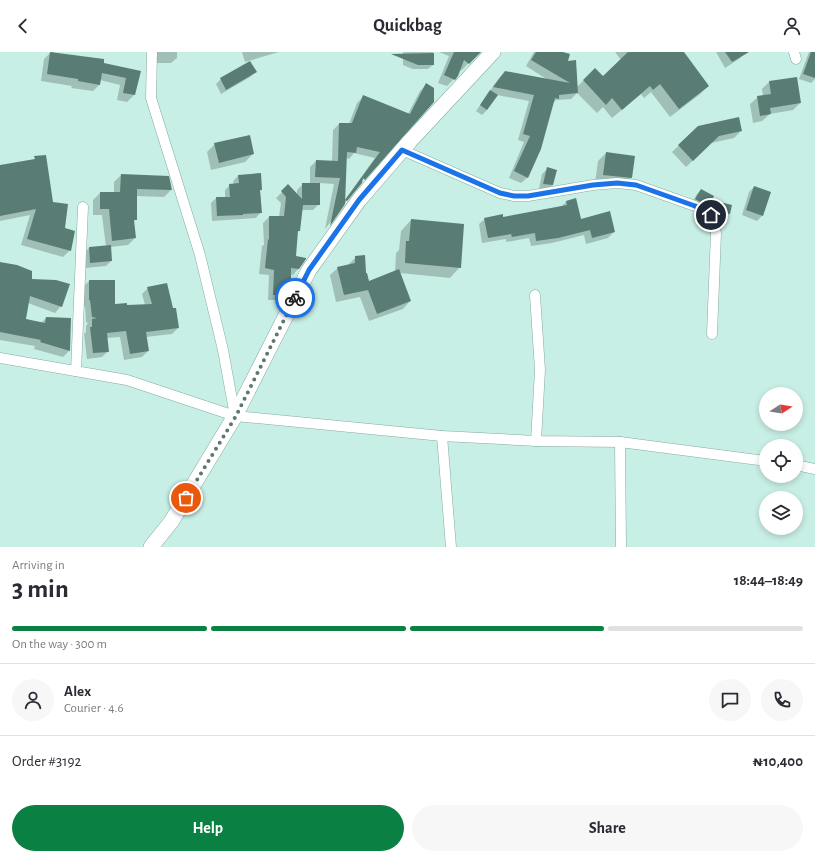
<!DOCTYPE html>
<meta charset="utf-8">
<style>
:root{--surface:#fff;--page:#f7f7f7;--text:#2b2b33;--muted:#7c7c81;--line:#e1e1e2;--accent:#0b8043}
body{margin:0;font-family:"Alegreya Sans",sans-serif;background:var(--page);color:var(--text);height:100vh;display:flex;flex-direction:column;font-size:15px;white-space:nowrap}
*{box-sizing:border-box;margin:0}
p{font-size:13px;color:var(--muted)}
.icon{flex:none;width:22px;height:22px;fill:none;stroke:currentColor;stroke-width:2;stroke-linecap:round;stroke-linejoin:round}
.map{position:relative;height:495px;overflow:hidden}
.panel{display:flex;flex-direction:column;background:var(--surface);flex:1}
.panel>*{flex:none}
.needle{width:26px;rotate:78deg}
.buttons{position:absolute;left:759px;top:335px;display:grid;gap:8px}
.buttons a{display:grid;place-items:center;width:44px;height:44px;border-radius:50%;background:var(--surface);box-shadow:0 2px 6px #0003;font-size:20px}
.pin{position:absolute;display:grid;place-items:center;width:34px;height:34px;color:#fff;margin:-17px;border:2px solid #fff;border-radius:50%;box-shadow:0 1px 4px #0007}
.courier{position:absolute;display:grid;place-items:center;width:40px;height:40px;margin:-20px;border:3px solid #1a73e8;border-radius:50%;background:#fff;color:#222;box-shadow:0 1px 5px #0007}
.summary em{font-style:normal;font-weight:700}
.summary div{display:flex;flex-direction:column-reverse}
.summary{display:flex;align-items:center;justify-content:space-between;height:68px;padding:0 12px}
h1{font-size:26px;font-weight:700;line-height:30px}
.bar{display:grid;grid-template-columns:repeat(4,1fr);gap:6px 4px;align-content:center;height:48px;padding:0 12px}
.bar i{height:5px;border-radius:3px;background:var(--line)}
.bar .selected{background:var(--accent)}
.bar p{grid-column:span 4}
.line{display:flex;align-items:center;gap:10px;padding:0 12px;border-top:1px solid var(--line)}
.line div{flex:1}
.round{display:grid;place-items:center;flex:none;width:42px;height:42px;border-radius:21px;background:var(--page)}
.action{display:flex;gap:8px;margin-top:auto;padding:8px 12px}
.action a{flex:1;height:46px;border-radius:24px;background:var(--accent);color:#fff;font-size:16px;font-weight:700;line-height:46px;text-align:center}
.action a+a{background:var(--page);color:var(--text)}
header{display:flex;justify-content:space-between;align-items:center;height:52px;padding:0 12px;background:var(--surface);font-size:18px;font-weight:700}
.map>svg:first-child{display:block}
</style>
<header><svg class="icon" aria-label="back" viewBox="0 0 24 24"><path d="M15 5l-7 7 7 7"/></svg>Quickbag<svg class="icon" aria-label="person" viewBox="0 0 24 24"><circle cx="12" cy="8" r="4"/><path d="M4 21q1-7 8-7t8 7"/></svg></header>
<div class="map">
<svg width="815" height="495" viewBox="0 0 815 495">
<rect width="100%" height="100%" fill="#c8efe5"/>
<g fill="#0003" fill-rule="evenodd">
<polygon points="51,0 139,20 134,43 127,50 117,48 120,33 100,28 100,32 93,39 71,36 72,34 41,29 44,7"/>
<polygon points="157,0 177,0 177,6 171,11 157,11"/>
<polygon points="242,0 279,0 245,10"/>
<polygon points="403,0 433,0 433,13 428,17 413,17 403,13"/>
<polygon points="439,0 479,0 461,19 460,17 457,24 447,34 438,31 449,4"/>
<polygon points="534,0 563,0 577,35 595,17 603,26 621,8 615,0 682,0 708,34 699,43 670,65 651,40 644,46 641,42 612,66 603,55 597,61 577,41 571,47 556,48 553,51 528,125 521,131 509,126 524,90 518,88 529,49 497,43 487,58 482,63 476,59 499,26 505,20 548,28 526,14"/>
<polygon points="716,0 745,0 746,1 739,7 725,16"/>
<polygon points="809,0 815,0 815,27 811,31 799,27"/>
<polygon points="256,20 250,25 221,42 216,32 221,27"/>
<polygon points="769,30 800,51 793,58 770,62 762,69 753,71 750,52 758,45 763,44 762,37"/>
<path d="M426,33L433,49L361,130L325,177L334,132L319,131V152L313,158H302L299,179L297,181L294,205L299,216L293,223L290,222L286,242L280,248H268L269,223L259,222L262,194L264,193L263,171L269,165H279L281,151L276,146L288,134L297,142V138L303,132H310V115L316,109L332,110L333,78L339,72H349L357,51L363,45L408,62L420,39ZM354,101L375,106L344,149L346,106L349,107Z"/>
<polygon points="698,75 741,79 734,86 711,91 686,115 672,100"/>
<polygon points="215,92 253,102 245,110 211,118 207,100"/>
<polygon points="606,101 631,126 623,133 595,131 598,109"/>
<polygon points="0,114 52,151 63,176 70,198 63,205 21,193 30,163 0,169"/>
<polygon points="547,117 553,133 547,138 539,137 542,122"/>
<polygon points="121,123 168,125 171,138 164,145 136,144 136,167 133,170 135,186 128,193 110,195 111,209 106,214 85,216 84,201 89,196 106,195 102,163 93,163 93,148 100,141 114,141 114,130"/>
<polygon points="238,124 261,137 260,139 261,160 256,166 212,169 211,151 216,146 225,146 225,138 230,133 234,133 233,129"/>
<polygon points="754,135 762,164 757,169 742,163 749,140"/>
<polygon points="701,138 710,148 729,162 725,166 711,162 692,151 697,142"/>
<polygon points="576,147 581,168 614,180 608,186 586,192 584,183 552,191 531,194 529,186 506,190 506,187 482,191 479,172 485,167 503,166 561,155 566,150"/>
<polygon points="411,168 460,215 450,226 400,221 410,249 403,257 369,269 360,245 336,250 330,223 338,216 348,213 356,205 368,230 395,220 396,201 399,198 401,179"/>
<polygon points="0,211 31,228 61,254 55,261 28,251 25,268 41,271 46,266 69,299 63,305 34,297 35,294 0,288"/>
<polygon points="89,229 114,253 126,254 145,253 142,242 148,236 178,276 172,282 146,285 148,299 142,305 124,308 120,285 106,286 108,299 102,305 87,307 84,282 86,280 86,274 88,271 86,270 85,254 83,254 83,235"/>
</g>
<g fill="#597d74">
<polygon points="50,0 104,7 104,11 141,19 135,43 123,41 126,26 102,21 100,33 78,29 78,27 47,22"/>
<polygon points="454,0 481,0 469,12 464,8 458,24 455,28 444,23"/>
<polygon points="536,0 563,0 570,2 568,9 576,8 578,41 559,43 559,47 555,46 541,97 528,126 514,119 530,84 523,82 534,43 493,35 505,19 570,31 531,8"/>
<polygon points="628,0 684,0 709,34 679,57 660,32 653,38 650,34 622,58 612,46 606,53 583,28 595,16 603,24"/>
<polygon points="725,0 749,0 732,10"/>
<polygon points="811,0 815,0 815,26 803,22"/>
<polygon points="434,1 434,13 418,13 391,2"/>
<polygon points="250,9 257,20 226,38 220,26"/>
<polygon points="797,25 801,51 770,56 771,62 760,64 757,44 771,42 769,29"/>
<polygon points="426,31 434,36 434,50 365,128 363,126 362,131 347,149 345,148 380,100 357,95 356,101 347,100 345,152 330,174 340,126 315,125 316,108 338,109 339,71 352,71 363,43 410,62"/>
<polygon points="490,38 498,43 487,58 480,53"/>
<polygon points="739,65 742,79 719,84 693,109 678,93 698,74"/>
<polygon points="250,83 254,102 219,111 214,91"/>
<polygon points="606,100 635,104 632,126 603,123"/>
<polygon points="46,103 53,150 68,152 65,176 75,179 71,199 27,187 36,157 0,164 0,113 35,107 34,104"/>
<polygon points="547,115 557,118 553,133 543,132"/>
<polygon points="261,121 262,138 260,138 262,161 243,162 243,163 217,164 216,145 230,145 229,132 239,131 238,123"/>
<polygon points="121,122 169,124 172,138 137,137 137,168 134,168 136,186 112,189 109,157 100,157 100,140 120,140"/>
<polygon points="302,131 320,131 320,153 303,153 300,179 298,179 296,204 306,206 306,207 299,217 291,216 291,234 286,243 273,243 274,218 265,216 268,187 269,188 269,164 284,164 286,145 281,139 288,132 302,147"/>
<polygon points="754,134 771,140 763,164 746,158"/>
<polygon points="701,137 714,144 712,148 732,153 730,162 715,158 695,147"/>
<polygon points="576,146 581,167 610,159 615,180 592,186 590,178 558,186 536,189 535,181 512,185 511,182 488,186 484,166 503,162 503,165 567,153 566,149"/>
<polygon points="411,167 464,172 461,216 405,211 406,189 409,189"/>
<polygon points="111,193 112,209 90,211 89,195"/>
<polygon points="365,203 366,221 367,221 369,229 399,217 411,249 377,262 368,238 344,243 337,215 355,211 355,204"/>
<polygon points="0,210 17,213 32,219 32,227 56,228 70,232 62,255 30,244 26,267 45,271 46,265 71,266 70,299 40,290 41,288 0,280"/>
<polygon points="89,228 115,228 115,252 127,251 127,253 152,252 147,235 167,231 173,256 176,256 179,276 146,280 149,299 130,302 126,279 107,281 109,300 93,301 90,275 92,275 92,267 97,266 92,265 90,248 89,248"/>
</g>
<g fill="none" stroke-linecap="round" stroke-linejoin="round">
<defs>
<g id="street">
<polyline points="152,0 151,46 200,203 223,298 235,364"/>
<polyline points="794,0 796,7"/>
<polyline points="402,98 500,141 514,144 528,144 593,133 617,131 636,133 695,154 711,163 716,181 712,282"/>
<polyline points="535,243 540,318 536,389"/>
<polyline points="0,306 127,328 235,364 442,384 536,389 620,390 766,409"/>
<polyline points="76,319 83,155"/>
<polyline points="442,384 451,495"/>
<polyline points="620,390 621,495"/>
<polyline points="796,413 815,417"/>
</g>
<polyline id="secondary" points="151,495 171,470 235,364 309,218 359,148 410,89 493,0"/>
</defs>
<use href="#street" stroke="#85aba1" stroke-width="11"/>
<use href="#secondary" stroke="#85aba1" stroke-width="16"/>
<use href="#street" stroke="#fff" stroke-width="10"/>
<use href="#secondary" stroke="#fff" stroke-width="15"/>
</g>
<g fill="none" stroke-linecap="round" stroke-linejoin="round">
<polyline stroke="#5f7771" stroke-width="4" stroke-dasharray="0 7.2" points="186,446 236,364 295,246"/>
<polyline stroke="#1a73e8" stroke-width="5" points="295,246 309,218 359,148 402,98 500,141 514,144 528,144 593,133 617,131 636,133 695,154 711,163"/>
</g>
</svg>
<div class="buttons">
<a><svg class="needle" viewBox="-14 -14 28 28"><path d="M0-13l5 13h-10z" fill="#e53935"/><path d="M0 13l5-13h-10z" fill="#7c7c81"/></svg></a>
<a><svg class="icon" aria-label="locate" viewBox="0 0 24 24"><circle cx="12" cy="12" r="6"/><path d="M12 2v4M12 18v4M2 12h4M18 12h4"/></svg></a>
<a><svg class="icon" aria-label="layers" viewBox="0 0 24 24"><path d="M12 4l9 5-9 5-9-5zM3 14l9 5 9-5"/></svg></a>
</div>
<div class="pin" style="left:186px;top:446px;background:#ea580c"><svg class="icon" aria-label="bag" viewBox="0 0 24 24"><path d="M5 8h14l-1 12H6zM9 8a3 3 0 0 1 6 0"/></svg></div>
<div class="pin" style="left:711px;top:163px;background:#1f2937"><svg class="icon" aria-label="home" viewBox="0 0 24 24"><path d="M3 11l9-7 9 7M6 9v11h12V9"/></svg></div>
<div class="courier" style="left:295px;top:246px"><svg class="icon" aria-label="bike" viewBox="0 0 24 24"><circle cx="6" cy="16" r="4"/><circle cx="18" cy="16" r="4"/><path d="M6 16l4-8h5l3 8M10 8l3 8H6M13 5h3"/></svg></div>
</div>
<section class="panel">
<div class="summary"><div><h1>3 min</h1><p>Arriving in</p></div><em>18:44–18:49</em></div>
<div class="bar"><i class="selected"></i><i class="selected"></i><i class="selected"></i><i></i><p>On the way · 300 m</p></div>
<div class="line" style="height:72px"><a class="round"><svg class="icon" aria-label="person" viewBox="0 0 24 24"><circle cx="12" cy="8" r="4"/><path d="M4 21q1-7 8-7t8 7"/></svg></a><div><b>Alex</b><p>Courier · 4.6</p></div><a class="round"><svg class="icon" aria-label="chat" viewBox="0 0 24 24"><path d="M4 5h16v11H9l-5 4z"/></svg></a><a class="round"><svg class="icon" aria-label="phone" viewBox="0 0 24 24"><path d="M5 4h4l2 5-3 2q2 4 5 5l2-3 5 2v4C11 20 4 13 5 4z"/></svg></a></div>
<div class="line" style="height:52px"><div>Order #3192</div><b>₦10,400</b></div>
<div class="action"><a>Help</a><a>Share</a></div>
</section>
